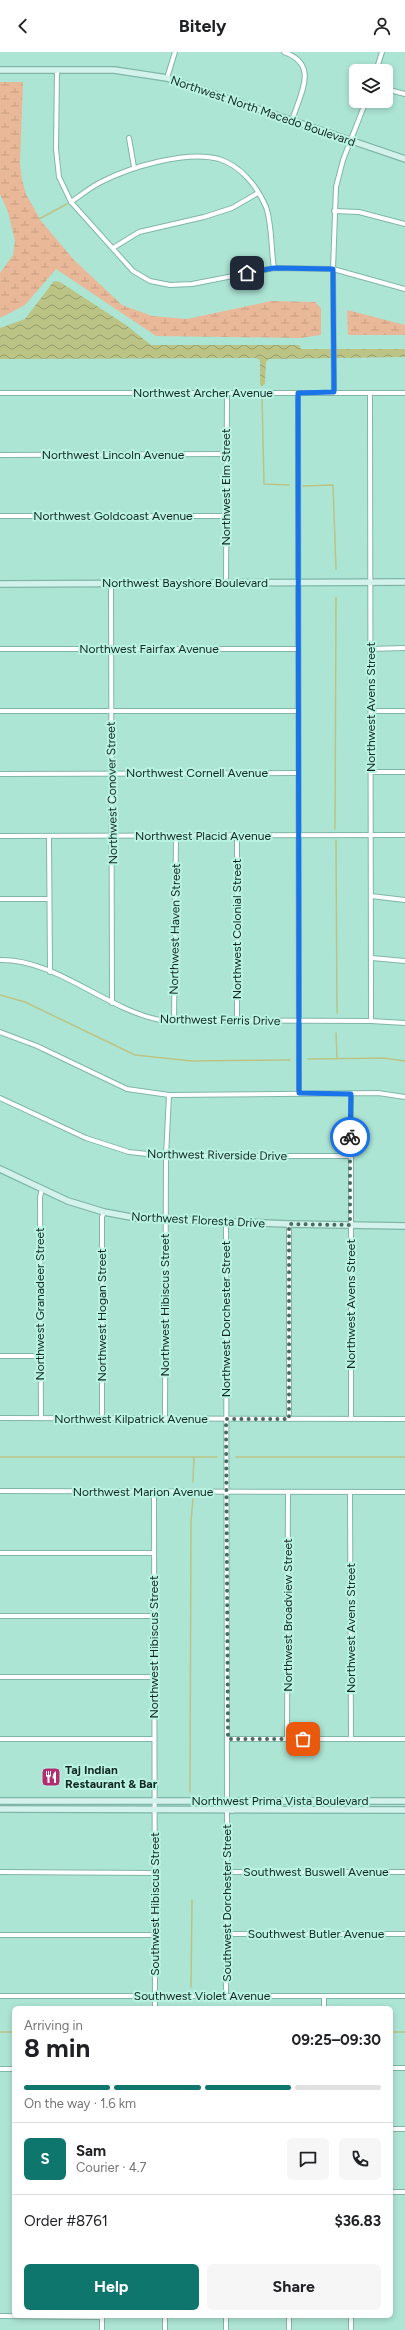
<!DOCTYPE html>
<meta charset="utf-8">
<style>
:root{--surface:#fff;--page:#f6f6f6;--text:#202124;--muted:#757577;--line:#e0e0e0;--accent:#0f766e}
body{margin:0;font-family:Figtree,sans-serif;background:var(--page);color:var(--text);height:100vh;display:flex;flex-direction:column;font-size:15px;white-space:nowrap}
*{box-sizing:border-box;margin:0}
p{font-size:13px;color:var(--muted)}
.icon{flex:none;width:22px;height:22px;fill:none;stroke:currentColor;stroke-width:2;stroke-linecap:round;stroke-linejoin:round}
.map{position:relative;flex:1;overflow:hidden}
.drawer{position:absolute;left:12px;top:1954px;width:381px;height:312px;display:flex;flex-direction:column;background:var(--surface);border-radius:6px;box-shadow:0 2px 6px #0003}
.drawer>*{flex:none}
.buttons{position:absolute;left:349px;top:12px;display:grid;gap:8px}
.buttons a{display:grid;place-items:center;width:44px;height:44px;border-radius:6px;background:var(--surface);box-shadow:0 2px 6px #0003;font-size:20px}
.pin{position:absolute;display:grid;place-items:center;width:34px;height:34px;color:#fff;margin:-17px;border-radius:8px;box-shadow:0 2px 6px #0006}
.courier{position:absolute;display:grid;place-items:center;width:40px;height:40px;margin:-20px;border:3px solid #1a73e8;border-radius:50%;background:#fff;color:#222;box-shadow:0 1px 5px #0007}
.summary em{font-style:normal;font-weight:700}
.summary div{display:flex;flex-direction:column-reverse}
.summary{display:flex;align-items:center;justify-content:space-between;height:68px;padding:0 12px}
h1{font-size:26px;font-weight:700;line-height:30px}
.bar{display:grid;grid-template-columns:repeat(4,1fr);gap:6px 4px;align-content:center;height:48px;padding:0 12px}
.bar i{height:5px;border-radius:3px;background:var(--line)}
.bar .active{background:var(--accent)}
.bar p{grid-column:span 4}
.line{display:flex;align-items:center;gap:10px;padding:0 12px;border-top:1px solid var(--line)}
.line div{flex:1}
.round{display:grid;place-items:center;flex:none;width:42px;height:42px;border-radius:6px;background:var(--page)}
.cta{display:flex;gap:8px;margin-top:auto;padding:8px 12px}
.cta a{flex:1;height:46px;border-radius:6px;background:var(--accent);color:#fff;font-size:16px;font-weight:700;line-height:46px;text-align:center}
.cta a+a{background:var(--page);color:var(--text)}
header{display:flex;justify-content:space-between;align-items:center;height:52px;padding:0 12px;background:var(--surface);font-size:18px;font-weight:700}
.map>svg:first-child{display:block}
</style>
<header><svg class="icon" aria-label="back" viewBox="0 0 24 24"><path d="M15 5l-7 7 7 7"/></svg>Bitely<svg class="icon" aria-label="person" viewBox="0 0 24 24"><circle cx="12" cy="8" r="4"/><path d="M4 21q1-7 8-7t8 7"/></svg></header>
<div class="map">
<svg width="405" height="2278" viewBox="0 0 405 2278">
<defs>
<pattern id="wetland-marsh" width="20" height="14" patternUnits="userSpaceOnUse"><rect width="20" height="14" fill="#e9b898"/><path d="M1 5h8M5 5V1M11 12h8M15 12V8" fill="none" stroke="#c79e83"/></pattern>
<pattern id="water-waves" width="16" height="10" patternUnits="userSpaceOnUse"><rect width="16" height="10" fill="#bbc385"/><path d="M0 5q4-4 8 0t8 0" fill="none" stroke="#979e6c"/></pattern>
</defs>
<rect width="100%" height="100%" fill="#ade5d5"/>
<g fill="url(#wetland-marsh)">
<polygon points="0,30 23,30 20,111 22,128 26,142 41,169 74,208 122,253 152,264 187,267 271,249 315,250 321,256 321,283 300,286 156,284 56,217 25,253 0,266 0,221 13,203 15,189 8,160 0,142"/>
<polygon points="347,258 405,273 405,283 348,283"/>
</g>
<polygon fill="url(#water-waves)" points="54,229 60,230 126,273 151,293 299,293 301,297 405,297 405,305 269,307 266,310 265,332 262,334 260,332 260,308 256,306 0,307 0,276 25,267"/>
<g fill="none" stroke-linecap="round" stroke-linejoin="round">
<g stroke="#bbc385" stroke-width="1.5">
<polyline points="39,167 67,152"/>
<polyline points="262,344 264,432 289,433"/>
<polyline points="303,434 333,433 336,517"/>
<polyline points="335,777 336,546"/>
<polyline points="336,788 337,961"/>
<polyline points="0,943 25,950 135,1003 192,1009 290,1008"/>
<polyline points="336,981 337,1007"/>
<polyline points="308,1007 384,1006 405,1009"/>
<polyline points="0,1405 217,1405"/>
<polyline points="236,1405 405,1405"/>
<polyline points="193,1430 194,1405"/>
<polyline points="190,1740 191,1470 193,1447"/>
<polyline points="191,1935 192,1848"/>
<polyline points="0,1980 14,1980"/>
<polyline points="391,1980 405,1980"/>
</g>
<defs>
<g id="street">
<path d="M284,0C320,13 300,41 292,69"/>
<polyline points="57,18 56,97 59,125 71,150 133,219 150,229 170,233 192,232 274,216 333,217 405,237"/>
<polyline points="376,19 382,0"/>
<polyline points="167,26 175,0"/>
<polyline points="386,37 405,42"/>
<polyline points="129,86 134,115"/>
<path d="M71,150C81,143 91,135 101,130C130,115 187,98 219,107C241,114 257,134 266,155C272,171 271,198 274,216"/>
<polyline points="334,159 359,160 405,172"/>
<polyline points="113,196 139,180 204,165 232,156 258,141"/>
<polyline points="334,340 333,217 336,135 343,108 366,49"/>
<polyline points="0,341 405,341"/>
<polyline points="298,341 299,1041"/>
<polyline points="370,341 371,969"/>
<polyline points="0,403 226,402"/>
<polyline points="0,464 226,464"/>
<polyline points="226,530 227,340"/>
<polyline points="111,531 112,951"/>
<polyline points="0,597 298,597"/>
<polyline points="370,597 405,596"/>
<polyline points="0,659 298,659"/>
<polyline points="371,659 405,659"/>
<polyline points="371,720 405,720"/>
<polyline points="0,722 298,721"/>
<polyline points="0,784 405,783"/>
<polyline points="237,784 237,969"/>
<polyline points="49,785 50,920"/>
<polyline points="371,844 405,848"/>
<polyline points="0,847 49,847"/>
<polyline points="372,906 405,909"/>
<path d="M0,908C56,907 105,957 160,968L371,969L405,971"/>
<polyline points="174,969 176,785"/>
<polyline points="0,980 37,994 127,1037 169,1043 378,1041 405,1045"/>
<polyline points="351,1042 351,1367"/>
<polyline points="0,1046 86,1086 129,1100 166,1104 350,1104"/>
<polyline points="226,1169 227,1749"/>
<polyline points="289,1172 289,1367"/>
<polyline points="0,1304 40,1304"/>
<polyline points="0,1366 405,1367"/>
<polyline points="41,1366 40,1145 42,1137"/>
<polyline points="102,1366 102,1165 104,1160"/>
<polyline points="165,1367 166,1104 169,1043"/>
<polyline points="0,1439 405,1440"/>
<polyline points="350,1440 351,1687"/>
<polyline points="154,1441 155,1956"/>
<polyline points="0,1501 154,1501"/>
<polyline points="0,1564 154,1564"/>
<polyline points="0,1625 154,1625"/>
<polyline points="0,1687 154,1687"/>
<polyline points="227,1687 405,1687"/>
<polyline points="287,1687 288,1440"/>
<polyline points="0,1820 154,1821"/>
<polyline points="227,1820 405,1820"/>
<polyline points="227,1882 405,1882"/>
<polyline points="0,1883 155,1883"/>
<polyline points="0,1944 405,1944"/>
<polyline points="226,1944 227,1758"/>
<polyline points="324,1944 324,1956"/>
<polyline points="391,2016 405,2016"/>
<polyline points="0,2017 14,2017"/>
<polyline points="391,2077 405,2077"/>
<polyline points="391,2140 405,2140"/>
<polyline points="0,2264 102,2265"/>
<polyline points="102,2264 102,2278"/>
<polyline points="289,2264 289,2278"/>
<polyline points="351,2264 351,2278"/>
<polyline points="165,2278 165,2264"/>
<polyline points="226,2278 226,2264"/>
</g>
<g id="secondary">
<polyline points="0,18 114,18 167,26 405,107"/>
<polyline points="0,532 405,530"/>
<polyline points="0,1117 68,1149 104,1160 136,1166 289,1172 405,1174"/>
<polyline points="0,1749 405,1749"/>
<polyline points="0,1757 405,1758"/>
<polyline points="232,1758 236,1754 274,1753 280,1749"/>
</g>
</defs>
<use href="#street" stroke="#7fb6a7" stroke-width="6"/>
<use href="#secondary" stroke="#7fb6a7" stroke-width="8"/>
<use href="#street" stroke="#fff" stroke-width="4"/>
<use href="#secondary" stroke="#d3f2eb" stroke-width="5.5"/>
</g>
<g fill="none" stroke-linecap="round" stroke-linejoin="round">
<polyline stroke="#486a60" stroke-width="4" stroke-dasharray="0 7.2" points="303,1687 228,1687 226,1367 289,1367 289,1172 350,1173 350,1085"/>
<polyline stroke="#1a73e8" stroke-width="5" points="247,221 274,216 333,217 334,340 298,341 299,1041 351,1042 350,1085"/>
</g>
<defs>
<symbol id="restaurant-square" viewBox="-11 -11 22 22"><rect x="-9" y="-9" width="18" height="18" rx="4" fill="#b22c6f" stroke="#baf3e2"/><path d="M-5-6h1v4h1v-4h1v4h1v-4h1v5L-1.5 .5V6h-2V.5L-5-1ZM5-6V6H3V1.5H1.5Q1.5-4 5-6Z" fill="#fff"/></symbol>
</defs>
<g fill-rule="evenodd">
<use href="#restaurant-square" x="40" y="1714" width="22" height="22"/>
</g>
<g text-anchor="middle" stroke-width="4" stroke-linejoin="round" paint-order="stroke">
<g font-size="12" fill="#112721" stroke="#baf3e2">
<text transform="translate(263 59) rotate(19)" y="4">Northwest North Macedo Boulevard</text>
<text x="203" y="345">Northwest Archer Avenue</text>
<text x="113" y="407">Northwest Lincoln Avenue</text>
<text transform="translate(226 435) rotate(-90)" y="4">Northwest Elm Street</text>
<text x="113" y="468">Northwest Goldcoast Avenue</text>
<text x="185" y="535">Northwest Bayshore Boulevard</text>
<text x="149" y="601">Northwest Fairfax Avenue</text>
<text transform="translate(371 655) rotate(-90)" y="4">Northwest Avens Street</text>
<text x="197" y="725">Northwest Cornell Avenue</text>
<text transform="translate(112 741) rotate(-91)" y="4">Northwest Conover Street</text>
<text x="203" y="788">Northwest Placid Avenue</text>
<text transform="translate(175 877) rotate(-89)" y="4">Northwest Haven Street</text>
<text transform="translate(237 877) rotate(-90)" y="4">Northwest Colonial Street</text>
<text transform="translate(220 968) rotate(1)" y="4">Northwest Ferris Drive</text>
<text transform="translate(217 1103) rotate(1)" y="4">Northwest Riverside Drive</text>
<text transform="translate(198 1168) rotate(3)" y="4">Northwest Floresta Drive</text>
<text transform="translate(40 1252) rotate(-90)" y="4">Northwest Granadeer Street</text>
<text transform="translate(351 1252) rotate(-90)" y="4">Northwest Avens Street</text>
<text transform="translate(165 1253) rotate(-90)" y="4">Northwest Hibiscus Street</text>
<text transform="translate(102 1263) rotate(-90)" y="4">Northwest Hogan Street</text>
<text transform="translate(226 1267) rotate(-90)" y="4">Northwest Dorchester Street</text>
<text x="131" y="1371">Northwest Kilpatrick Avenue</text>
<text x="143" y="1444">Northwest Marion Avenue</text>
<text transform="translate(288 1563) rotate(-90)" y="4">Northwest Broadview Street</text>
<text transform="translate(351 1576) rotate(-90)" y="4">Northwest Avens Street</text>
<text transform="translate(154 1595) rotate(-90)" y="4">Northwest Hibiscus Street</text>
<text x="280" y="1753">Northwest Prima Vista Boulevard</text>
<text x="316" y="1824">Southwest Buswell Avenue</text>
<text transform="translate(227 1851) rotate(-90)" y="4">Southwest Dorchester Street</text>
<text transform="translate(155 1852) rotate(-90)" y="4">Southwest Hibiscus Street</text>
<text x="316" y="1886">Southwest Butler Avenue</text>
<text x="202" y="1948">Southwest Violet Avenue</text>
</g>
<g font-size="12" font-weight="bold" fill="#112721" stroke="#baf3e2" text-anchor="start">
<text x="65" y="1722">Taj Indian<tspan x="65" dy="14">Restaurant &amp; Bar</tspan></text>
</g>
</g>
</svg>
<div class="buttons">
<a><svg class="icon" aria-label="layers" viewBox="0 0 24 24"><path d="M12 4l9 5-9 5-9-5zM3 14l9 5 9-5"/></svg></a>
</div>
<div class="pin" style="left:303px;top:1687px;background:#ea580c"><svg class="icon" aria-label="bag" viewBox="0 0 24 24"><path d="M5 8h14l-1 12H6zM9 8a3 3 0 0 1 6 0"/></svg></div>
<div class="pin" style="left:247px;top:221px;background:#1f2937"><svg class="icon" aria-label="home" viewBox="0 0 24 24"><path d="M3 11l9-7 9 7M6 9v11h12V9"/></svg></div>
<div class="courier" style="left:350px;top:1085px"><svg class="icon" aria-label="bike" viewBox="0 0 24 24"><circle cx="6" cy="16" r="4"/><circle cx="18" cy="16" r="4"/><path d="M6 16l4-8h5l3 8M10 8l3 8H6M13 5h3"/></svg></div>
<section class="drawer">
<div class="summary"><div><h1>8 min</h1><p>Arriving in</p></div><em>09:25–09:30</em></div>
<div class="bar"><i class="active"></i><i class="active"></i><i class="active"></i><i></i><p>On the way · 1.6 km</p></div>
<div class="line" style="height:72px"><b class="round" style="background:var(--accent);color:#fff">S</b><div><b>Sam</b><p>Courier · 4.7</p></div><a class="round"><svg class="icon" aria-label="chat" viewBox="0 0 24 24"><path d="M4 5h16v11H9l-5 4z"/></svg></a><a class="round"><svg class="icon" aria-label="phone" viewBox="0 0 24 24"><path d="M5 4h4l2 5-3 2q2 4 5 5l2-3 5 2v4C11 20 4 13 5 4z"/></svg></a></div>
<div class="line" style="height:52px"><div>Order #8761</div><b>$36.83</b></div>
<div class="cta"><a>Help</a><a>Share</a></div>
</section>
</div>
